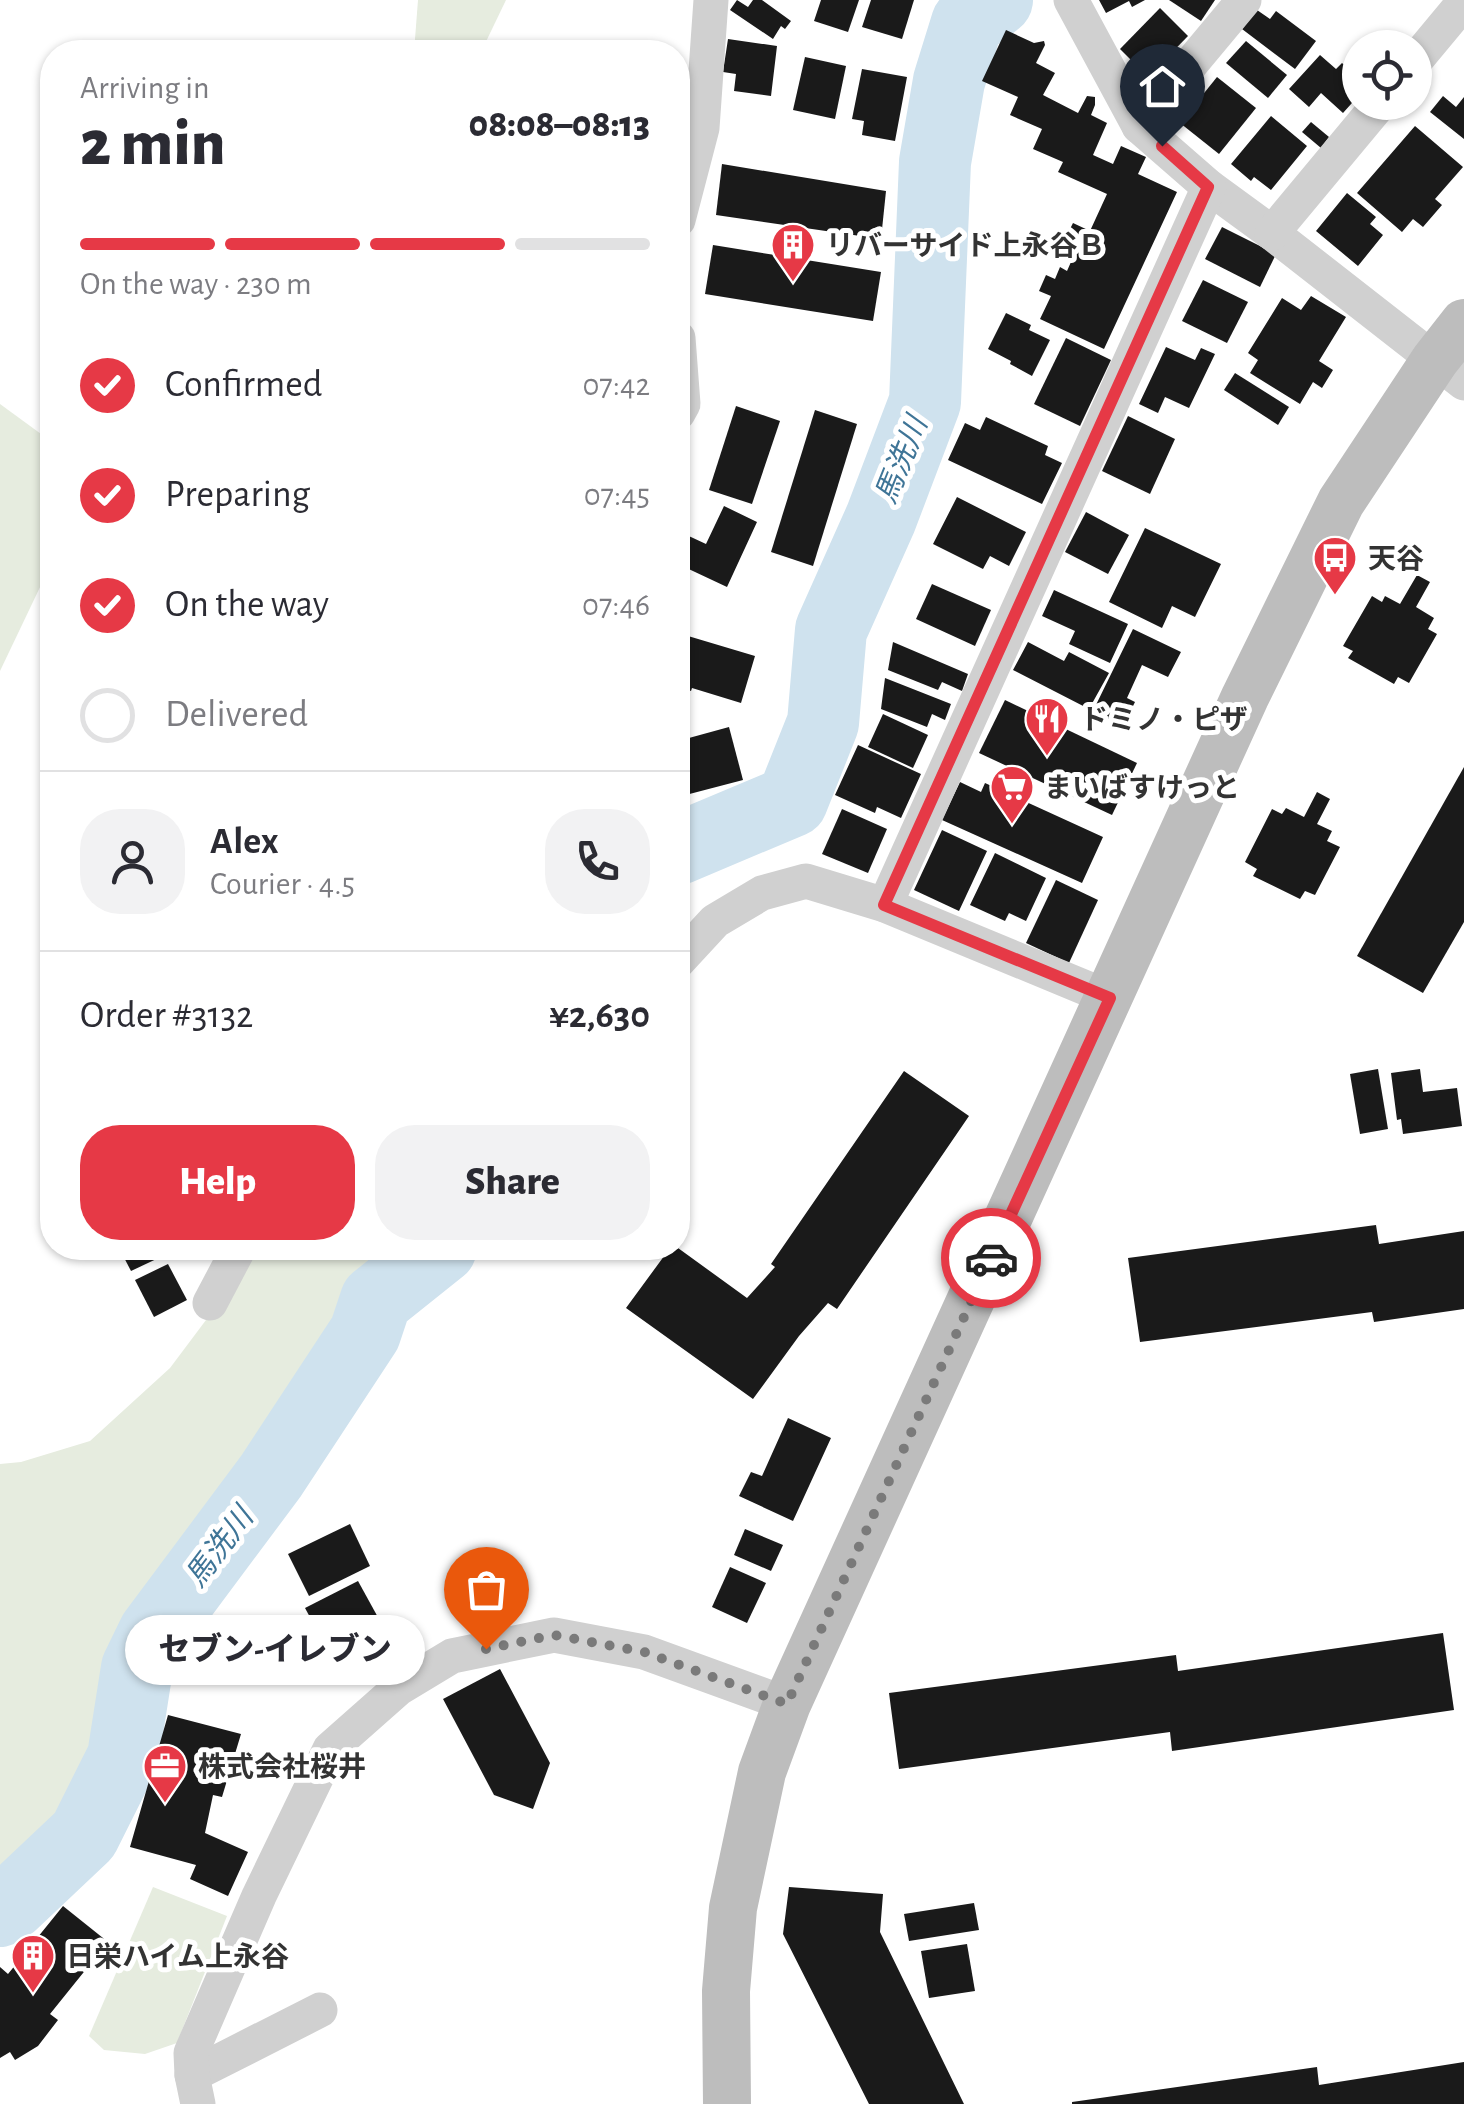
<!DOCTYPE html>
<meta charset="utf-8">
<style>
:root{--surface:#fff;--page:#f2f2f3;--text:#2b2b33;--muted:#7c7c81;--line:#e1e1e2;--accent:#e63946}
body{margin:0;font-family:"Alegreya Sans","Noto Sans JP",sans-serif;background:var(--page);color:var(--text);height:100vh;display:flex;flex-direction:column;font-size:38px;white-space:nowrap}
*{box-sizing:border-box;margin:0}
p{font-size:32px;color:var(--muted)}
.icon{flex:none;width:55px;height:55px;fill:none;stroke:currentColor;stroke-width:2;stroke-linecap:round;stroke-linejoin:round}
.map{position:relative;flex:1;overflow:hidden}
.drawer{position:absolute;left:40px;top:40px;width:650px;height:1220px;display:flex;flex-direction:column;background:var(--surface);border-radius:40px;box-shadow:0 2px 8px #0004}
.drawer>*{flex:none}
.controls{position:absolute;left:1342px;top:30px;display:grid;gap:20px}
.controls a{display:grid;place-items:center;width:90px;height:90px;border-radius:50%;background:var(--surface);box-shadow:0 2px 8px #0004;font-size:50px}
.pin{position:absolute;display:grid;place-items:center;width:85px;height:85px;color:#fff;margin:-102px -42px;border-radius:50% 50% 50% 0;rotate:-45deg;box-shadow:0 0 10px #0007}
.pin .icon{rotate:45deg}
.courier{position:absolute;display:grid;place-items:center;width:100px;height:100px;margin:-50px;border:8px solid #e63946;border-radius:50%;background:#fff;color:#222;box-shadow:0 2px 12px #0007}
.bubble{position:absolute;height:70px;border-radius:35px;background:var(--surface);box-shadow:0 2px 8px #0004;font-size:32px;font-weight:800;line-height:70px;text-align:center}
.headline em{font-style:normal;font-weight:800}
.headline div{display:flex;flex-direction:column-reverse}
.headline{display:flex;align-items:center;justify-content:space-between;height:170px;padding:0 40px}
h1{font-size:65px;font-weight:800;line-height:75px}
.bar{display:grid;grid-template-columns:repeat(4,1fr);gap:15px 10px;align-content:center;height:120px;padding:0 40px}
.bar i{height:12px;border-radius:8px;background:var(--line)}
.bar .current{background:var(--accent)}
.bar p{grid-column:span 4}
.line{display:flex;align-items:center;gap:25px;padding:0 40px;border-top:2px solid var(--line)}
.line div{flex:1}
.round{display:grid;place-items:center;flex:none;width:105px;height:105px;border-radius:40px;background:var(--page)}
ol{padding:0 40px;list-style:none}
li{display:flex;align-items:center;gap:30px;height:110px}
li p{margin-inline-start:auto}
li .icon{padding:10px;border-radius:50%;background:var(--accent);color:#fff;stroke-width:4}
li:last-child{color:var(--muted)}
li i{width:55px;height:55px;border:5px solid var(--line);border-radius:50%}
.primary-button{display:flex;gap:20px;margin-top:auto;padding:20px 40px}
.primary-button a{flex:1;height:115px;border-radius:40px;background:var(--accent);color:#fff;font-size:40px;font-weight:800;line-height:115px;text-align:center}
.primary-button a+a{background:var(--page);color:var(--text)}
.map>svg:first-child{display:block}
</style>
<div class="map">
<svg width="1464" height="2104" viewBox="0 0 1464 2104">
<rect width="100%" height="100%" fill="#fff"/>
<g fill="#e6ecdf">
<polygon points="418,0 506,0 481,52 414,52"/>
<polygon points="0,404 52,442 52,562 0,671"/>
<polygon points="260,1248 420,1248 339,1305 321,1370 127,1651 112,1755 82,1817 8,1881 0,1868 0,1464 21,1462 90,1441 170,1368"/>
<polygon points="153,1887 227,1916 177,2043 145,2054 104,2050 89,2036"/>
</g>
<g fill="none" stroke-linecap="round" stroke-linejoin="round">
<g stroke="#cfe2ee" stroke-width="72">
<polyline points="678,849 792,801 823,723 831,630 881,518 925,402 935,162 949,81 967,23 997,0"/>
<polyline points="0,1911 11,1904 84,1835 123,1757 137,1668 154,1633 271,1476 365,1333 376,1300 441,1248"/>
</g>
</g>
<g fill="#1a1a1a">
<polygon points="737,0 748,7 753,0 762,0 791,21 785,29 781,26 773,39 730,10"/>
<polygon points="821,0 859,0 848,32 814,21"/>
<polygon points="871,0 914,0 902,39 862,27"/>
<polygon points="1099,0 1145,0 1132,7 1129,1 1106,13"/>
<polygon points="1169,0 1215,0 1201,21"/>
<polygon points="1160,8 1188,36 1148,77 1120,49"/>
<polygon points="1257,10 1270,19 1276,11 1316,41 1295,69 1242,29"/>
<polygon points="1006,30 1034,43 1044,41 1045,45 1036,63 1055,73 1043,95 1078,113 1087,96 1095,97 1095,105 1091,115 1107,123 1093,155 1113,164 1121,146 1146,157 1138,174 1177,192 1104,349 1040,319 1051,296 1039,291 1046,275 1055,279 1060,267 1067,271 1082,237 1069,231 1073,223 1090,231 1107,194 1058,172 1063,162 1033,149 1042,129 1010,115 1018,97 982,81"/>
<polygon points="728,39 777,46 771,96 734,91 736,74 723,72"/>
<polygon points="1246,41 1287,75 1268,98 1226,63"/>
<polygon points="1320,55 1336,69 1342,63 1360,79 1360,94 1343,113 1321,93 1309,107 1289,89"/>
<polygon points="805,57 846,66 835,119 793,110"/>
<polygon points="862,69 907,77 895,141 862,135 864,121 852,119"/>
<polygon points="1217,77 1256,108 1219,154 1180,123"/>
<polygon points="1443,96 1456,107 1464,97 1464,139 1430,112"/>
<polygon points="1271,116 1307,146 1271,190 1254,177 1251,181 1231,164"/>
<polygon points="1311,122 1329,137 1321,148 1302,132"/>
<polygon points="1415,126 1463,167 1435,199 1442,205 1423,227 1413,219 1402,232 1357,193"/>
<polygon points="722,164 886,191 881,239 716,215"/>
<polygon points="1347,193 1376,217 1370,224 1383,235 1358,266 1316,231"/>
<polygon points="1222,227 1276,254 1260,287 1205,259"/>
<polygon points="713,245 881,272 873,321 705,294"/>
<polygon points="1203,280 1248,302 1227,343 1182,321"/>
<polygon points="1311,296 1346,317 1319,361 1333,370 1322,388 1313,382 1300,404 1250,373 1258,360 1248,353 1282,298 1301,310"/>
<polygon points="1006,313 1031,325 1029,330 1050,340 1032,376 1010,364 1011,361 988,349"/>
<polygon points="1066,338 1111,360 1080,426 1034,404"/>
<polygon points="1166,347 1195,360 1201,348 1215,354 1189,408 1165,397 1158,413 1139,404"/>
<polygon points="1235,373 1289,407 1278,425 1224,390"/>
<polygon points="736,406 780,421 752,504 709,490"/>
<polygon points="815,410 857,424 813,566 771,552"/>
<polygon points="1128,416 1175,439 1150,494 1102,471"/>
<polygon points="986,417 1048,446 1045,455 1062,463 1042,504 948,460 965,423 980,430"/>
<polygon points="957,497 1026,532 1009,566 990,556 983,569 933,544"/>
<polygon points="724,506 757,522 727,587 678,564 678,531 706,544"/>
<polygon points="1086,512 1129,535 1108,574 1065,552"/>
<polygon points="1145,528 1221,564 1195,617 1172,606 1162,628 1109,602"/>
<polygon points="1417,575 1430,582 1416,607 1434,618 1428,629 1437,634 1409,683 1398,677 1394,684 1348,658 1353,651 1343,646 1372,596 1382,602 1385,596 1400,604"/>
<polygon points="932,584 991,610 975,646 916,619"/>
<polygon points="1054,590 1128,624 1110,663 1069,644 1075,631 1042,616"/>
<polygon points="1133,629 1181,652 1168,677 1142,665 1127,698 1135,702 1123,726 1093,711"/>
<polygon points="678,633 755,656 741,703 692,688 691,691 678,687"/>
<polygon points="893,642 968,674 962,691 942,682 938,690 888,670"/>
<polygon points="1028,642 1064,661 1069,652 1109,673 1089,709 1013,670"/>
<polygon points="885,678 951,704 945,720 932,714 927,727 881,709"/>
<polygon points="1005,700 1137,763 1112,815 979,753"/>
<polygon points="883,714 928,735 913,768 868,747"/>
<polygon points="729,727 743,780 678,797 678,741"/>
<polygon points="858,745 921,774 901,818 877,807 875,813 835,795"/>
<polygon points="1464,767 1464,922 1423,993 1357,956"/>
<polygon points="960,782 981,792 985,783 1103,837 1082,883 942,820"/>
<polygon points="1317,792 1330,799 1317,824 1332,831 1327,841 1340,847 1315,895 1305,891 1300,899 1253,876 1257,869 1245,862 1272,809 1282,814 1286,808 1304,817"/>
<polygon points="842,809 887,829 868,873 822,854"/>
<polygon points="942,830 987,851 959,911 914,890"/>
<polygon points="995,853 1046,878 1026,921 1009,913 1005,921 970,905"/>
<polygon points="1056,880 1098,900 1069,963 1026,943"/>
<polygon points="1378,1069 1388,1129 1360,1134 1350,1074"/>
<polygon points="1420,1069 1423,1092 1457,1088 1462,1126 1403,1134 1401,1119 1397,1120 1391,1073"/>
<polygon points="904,1071 969,1116 837,1309 828,1303 799,1336 753,1399 626,1308 670,1248 678,1248 747,1298 775,1267 771,1264"/>
<polygon points="1376,1225 1379,1244 1464,1231 1464,1309 1374,1322 1372,1312 1140,1342 1128,1258"/>
<polygon points="119,1248 164,1248 167,1254 131,1271"/>
<polygon points="168,1264 187,1300 154,1317 135,1280"/>
<polygon points="788,1418 831,1438 793,1521 739,1496 751,1472 762,1476"/>
<polygon points="350,1524 370,1566 309,1596 288,1554"/>
<polygon points="745,1529 783,1545 771,1571 734,1555"/>
<polygon points="730,1567 766,1583 747,1623 712,1607"/>
<polygon points="358,1581 391,1641 338,1669 305,1608"/>
<polygon points="1443,1633 1454,1710 1172,1751 1170,1732 899,1769 889,1693 1176,1655 1178,1671"/>
<polygon points="500,1669 550,1763 533,1809 494,1795 443,1699"/>
<polygon points="168,1715 241,1734 222,1797 213,1795 205,1833 248,1852 228,1896 190,1879 196,1865 130,1847"/>
<polygon points="789,1887 883,1894 880,1932 964,2104 869,2104 783,1934"/>
<polygon points="974,1903 979,1930 909,1941 904,1914"/>
<polygon points="63,1906 108,1942 50,2014 58,2020 38,2046 15,2060 10,2052 0,2058 0,1967 8,1974"/>
<polygon points="967,1944 975,1991 929,1998 921,1951"/>
<polygon points="1464,2062 1464,2104 1072,2104 1072,2102 1317,2067 1319,2085"/>
</g>
<g fill="none" stroke-linecap="round" stroke-linejoin="round">
<g stroke="#d0d0d0" stroke-width="35">
<polyline points="1071,0 1139,126 1209,187 1272,233 1464,383"/>
<polyline points="1415,61 1464,2"/>
<polyline points="1139,126 1244,0"/>
<polyline points="678,220 702,128 711,0"/>
<polyline points="1272,233 1381,102"/>
<polyline points="678,338 683,404 678,413"/>
<polyline points="885,905 1209,187"/>
<polyline points="678,961 715,921 762,893 806,881 885,905 1110,998"/>
<polyline points="210,1303 239,1248"/>
<polyline points="192,2075 320,2010"/>
<polyline points="198,2104 192,2075 191,2053 259,1896 330,1749 399,1688 452,1656 554,1635 644,1652 787,1704"/>
</g>
<polyline stroke="#bdbdbd" stroke-width="48" points="727,2104 726,1991 733,1908 762,1772 787,1704 1245,697 1341,502 1435,360 1464,323"/>
</g>
<g fill="none" stroke-linecap="round" stroke-linejoin="round">
<polyline stroke="#7a7a7a" stroke-width="10" stroke-dasharray="0 18" points="486,1649 554,1635 644,1652 787,1704 991,1258"/>
<polyline stroke="#e63946" stroke-width="12" points="991,1258 1110,998 884,905 1208,187 1162,146"/>
</g>
<defs>
<symbol id="building-pin" viewBox="-11 -11 22 30"><path d="M0 17L-7.5 6A9.5 9.5 0 1 1 7.5 6Z" fill="#e63946" stroke="#fff"/><path d="M-4-6H4V6H1V3H-1V6H-4ZM-2.5-4.3h1.7v1.8h-1.7ZM.8-4.3h1.7v1.8H.8ZM-2.5-1h1.7V.8h-1.7ZM.8-1h1.7V.8H.8Z" fill="#fff"/></symbol>
<symbol id="bus-pin" viewBox="-11 -11 22 30"><path d="M0 17L-7.5 6A9.5 9.5 0 1 1 7.5 6Z" fill="#e63946" stroke="#fff"/><path d="M-5-6H5V4H4V6H2V4H-2V6H-4V4H-5ZM-3.5-4V0h7V-4ZM-3.5 1.2v1.5H-2V1.2ZM2 1.2v1.5H3.5V1.2Z" fill="#fff"/></symbol>
<symbol id="restaurant-pin" viewBox="-11 -11 22 30"><path d="M0 17L-7.5 6A9.5 9.5 0 1 1 7.5 6Z" fill="#e63946" stroke="#fff"/><path d="M-5-6h1v4h1v-4h1v4h1v-4h1v5L-1.5 .5V6h-2V.5L-5-1ZM5-6V6H3V1.5H1.5Q1.5-4 5-6Z" fill="#fff"/></symbol>
<symbol id="supermarket-pin" viewBox="-11 -11 22 30"><path d="M0 17L-7.5 6A9.5 9.5 0 1 1 7.5 6Z" fill="#e63946" stroke="#fff"/><path d="M-6-5.5h2.5l.6 2H6L4.5 2H-2.5L-4.4-4H-6ZM-1.5 3.2a1.3 1.3 0 1 0 .1 0ZM3 3.2a1.3 1.3 0 1 0 .1 0Z" fill="#fff"/></symbol>
<symbol id="office-pin" viewBox="-11 -11 22 30"><path d="M0 17L-7.5 6A9.5 9.5 0 1 1 7.5 6Z" fill="#e63946" stroke="#fff"/><path d="M-6-3h4V-5.5h4V-3h4V5H-6ZM-1-4.5V-3h2v-1.5ZM-6 0V1H6V0Z" fill="#fff"/></symbol>
</defs>
<g fill-rule="evenodd">
<use href="#building-pin" x="768" y="220" width="50" height="68"/>
<use href="#bus-pin" x="1310" y="533" width="50" height="68"/>
<use href="#restaurant-pin" x="1022" y="694" width="50" height="68"/>
<use href="#supermarket-pin" x="987" y="762" width="50" height="68"/>
<use href="#office-pin" x="140" y="1741" width="50" height="68"/>
<use href="#building-pin" x="8" y="1931" width="50" height="68"/>
</g>
<g text-anchor="middle" stroke-width="10" stroke-linejoin="round" paint-order="stroke">
<g font-size="28" font-weight="bold" fill="#333" stroke="#fff" text-anchor="start">
<text x="826" y="255">リバーサイド上永谷Ｂ</text>
<text x="1368" y="568">天谷</text>
<text x="1080" y="729">ドミノ・ピザ</text>
<text x="1044" y="797">まいばすけっと</text>
<text x="198" y="1776">株式会社桜井</text>
<text x="66" y="1966">日栄ハイム上永谷</text>
</g>
<g font-size="30" font-style="italic" fill="#3f7597" stroke="#fff">
<text transform="translate(901 460) rotate(-68)" y="10">馬洗川</text>
<text transform="translate(219 1547) rotate(-53)" y="10">馬洗川</text>
</g>
</g>
</svg>
<div class="controls">
<a><svg class="icon" aria-label="locate" viewBox="0 0 24 24"><circle cx="12" cy="12" r="6"/><path d="M12 2v4M12 18v4M2 12h4M18 12h4"/></svg></a>
</div>
<div class="pin" style="left:486px;top:1649px;background:#ea580c"><svg class="icon" aria-label="bag" viewBox="0 0 24 24"><path d="M5 8h14l-1 12H6zM9 8a3 3 0 0 1 6 0"/></svg></div>
<div class="pin" style="left:1162px;top:146px;background:#1f2937"><svg class="icon" aria-label="home" viewBox="0 0 24 24"><path d="M3 11l9-7 9 7M6 9v11h12V9"/></svg></div>
<div class="courier" style="left:991px;top:1258px"><svg class="icon" aria-label="car" viewBox="0 0 24 24"><path d="M5 17H2v-5l4-1 3-4h7l3 4 3 1v5h-3M9 17h6M6 11h13"/><circle cx="7" cy="17" r="2"/><circle cx="17" cy="17" r="2"/></svg></div>
<div class="bubble" style="left:125px;top:1615px;width:300px">セブン-イレブン</div>
<section class="drawer">
<div class="headline"><div><h1>2 min</h1><p>Arriving in</p></div><em>08:08–08:13</em></div>
<div class="bar"><i class="current"></i><i class="current"></i><i class="current"></i><i></i><p>On the way · 230 m</p></div>
<ol>
<li><svg class="icon" aria-label="check" viewBox="0 0 24 24"><path d="M5 12l5 5 9-10"/></svg>Confirmed<p>07:42</p></li>
<li><svg class="icon" aria-label="check" viewBox="0 0 24 24"><path d="M5 12l5 5 9-10"/></svg>Preparing<p>07:45</p></li>
<li><svg class="icon" aria-label="check" viewBox="0 0 24 24"><path d="M5 12l5 5 9-10"/></svg>On the way<p>07:46</p></li>
<li><i></i>Delivered</li>
</ol>
<div class="line" style="height:180px"><a class="round"><svg class="icon" aria-label="person" viewBox="0 0 24 24"><circle cx="12" cy="8" r="4"/><path d="M4 21q1-7 8-7t8 7"/></svg></a><div><b>Alex</b><p>Courier · 4.5</p></div><a class="round"><svg class="icon" aria-label="phone" viewBox="0 0 24 24"><path d="M5 4h4l2 5-3 2q2 4 5 5l2-3 5 2v4C11 20 4 13 5 4z"/></svg></a></div>
<div class="line" style="height:130px"><div>Order #3132</div><b>¥2,630</b></div>
<div class="primary-button"><a>Help</a><a>Share</a></div>
</section>
</div>
